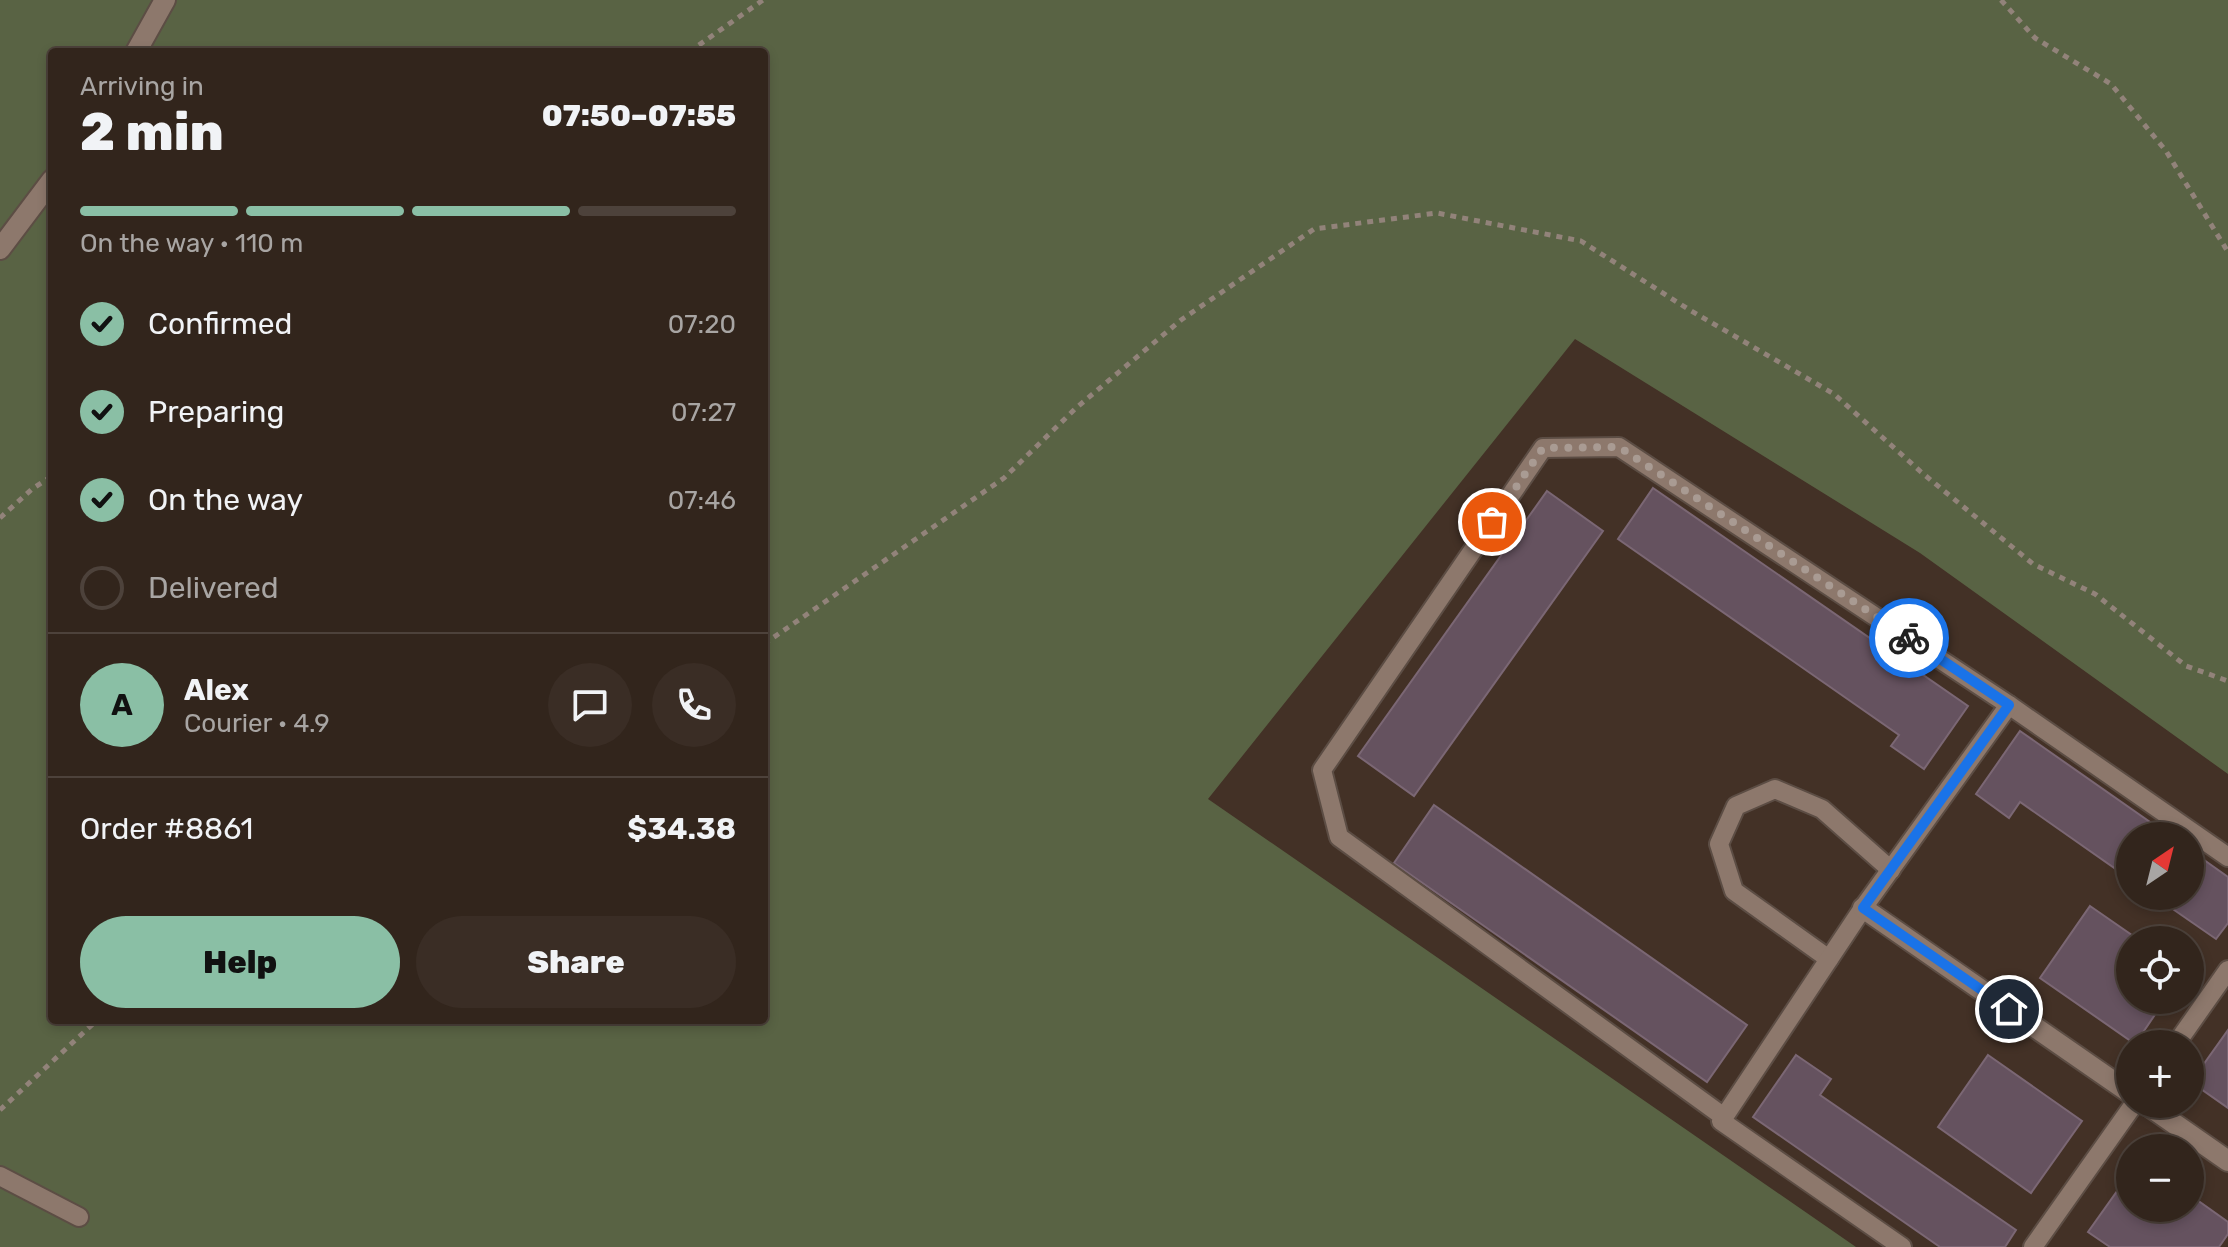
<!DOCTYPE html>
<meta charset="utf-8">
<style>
:root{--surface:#32251c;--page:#3a2d25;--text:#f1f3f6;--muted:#a8a5a3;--line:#4d423b;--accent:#8abfa5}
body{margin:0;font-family:Rubik,sans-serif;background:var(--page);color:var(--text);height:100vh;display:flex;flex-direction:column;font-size:30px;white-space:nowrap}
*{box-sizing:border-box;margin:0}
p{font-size:26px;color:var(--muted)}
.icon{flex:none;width:44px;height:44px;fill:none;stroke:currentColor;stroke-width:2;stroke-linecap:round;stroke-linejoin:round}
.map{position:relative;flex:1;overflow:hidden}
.drawer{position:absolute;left:48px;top:48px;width:720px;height:976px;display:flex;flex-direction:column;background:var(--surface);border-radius:8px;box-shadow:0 4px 12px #0003,0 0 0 2px var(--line)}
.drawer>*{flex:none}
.needle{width:52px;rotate:35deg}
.tools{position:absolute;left:2116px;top:822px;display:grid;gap:16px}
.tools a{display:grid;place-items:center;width:88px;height:88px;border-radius:50%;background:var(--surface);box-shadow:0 4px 12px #0003,0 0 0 2px var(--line);font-size:40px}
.pin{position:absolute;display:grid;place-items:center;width:68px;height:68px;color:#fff;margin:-34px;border:4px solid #fff;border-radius:50%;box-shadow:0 2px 8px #0007}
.courier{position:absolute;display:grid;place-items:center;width:80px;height:80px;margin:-40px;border:6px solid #1a73e8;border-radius:50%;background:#fff;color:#222;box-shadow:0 2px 10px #0007}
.head em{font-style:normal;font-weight:800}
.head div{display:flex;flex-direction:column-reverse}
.head{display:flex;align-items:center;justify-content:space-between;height:136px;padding:0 32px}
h1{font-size:52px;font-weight:800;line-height:60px}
.bar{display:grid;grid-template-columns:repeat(4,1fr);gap:12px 8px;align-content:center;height:96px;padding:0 32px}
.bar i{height:10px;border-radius:6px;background:var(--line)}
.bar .active{background:var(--accent)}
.bar p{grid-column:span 4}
.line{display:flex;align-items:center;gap:20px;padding:0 32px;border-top:2px solid var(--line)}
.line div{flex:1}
.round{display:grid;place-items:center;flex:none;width:84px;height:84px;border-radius:42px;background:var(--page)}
ol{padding:0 32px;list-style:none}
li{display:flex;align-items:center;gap:24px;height:88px}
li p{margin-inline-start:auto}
li .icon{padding:8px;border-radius:50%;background:var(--accent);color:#111;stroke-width:4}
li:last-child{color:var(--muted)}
li i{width:44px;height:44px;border:4px solid var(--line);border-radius:50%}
.cta{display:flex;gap:16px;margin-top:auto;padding:16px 32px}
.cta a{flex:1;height:92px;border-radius:48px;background:var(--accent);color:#111;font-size:32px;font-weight:800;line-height:92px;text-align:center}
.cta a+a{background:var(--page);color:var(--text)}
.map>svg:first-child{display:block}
</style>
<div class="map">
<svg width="2228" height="1247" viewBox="0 0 2228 1247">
<rect width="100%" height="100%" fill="#433126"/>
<path fill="#596344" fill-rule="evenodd" d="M0,0H2228V774L1920,553L1575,339L1208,799L1856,1247H0ZM52,52H764V1020H52Z"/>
<g fill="#65525f" stroke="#7b6774" stroke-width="2">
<polygon points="1653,488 1968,706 1924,769 1891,746 1899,735 1618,539"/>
<polygon points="1547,491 1603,531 1414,796 1358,756"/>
<polygon points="2020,731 2170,836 2130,836 2130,879 2020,802 2009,818 1976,794"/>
<polygon points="1434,805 1747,1025 1707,1082 1394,863"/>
<polygon points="2190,850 2228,877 2228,923 2216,939 2154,896 2190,896"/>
<polygon points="2090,906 2139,940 2130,940 2130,1000 2165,1000 2135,1044 2040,978"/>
<polygon points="2228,1030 2228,1108 2191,1082"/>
<polygon points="1796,1055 1831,1079 1820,1095 2016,1230 2005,1247 1940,1247 1753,1117"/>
<polygon points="1988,1055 2082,1121 2031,1193 1938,1127"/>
<polygon points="2130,1173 2130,1208 2190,1208 2190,1195 2228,1222 2228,1234 2219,1247 2110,1247 2088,1232"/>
</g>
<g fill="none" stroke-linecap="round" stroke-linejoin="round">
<defs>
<g id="service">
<polyline points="2009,705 2228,857"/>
<polyline points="1829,959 1734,891 1719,844 1736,806 1775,789 1822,809 1891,870"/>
<polyline points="2176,1044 2228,970"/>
<polyline points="1724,1117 1339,837 1322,770 1543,448 1619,447 2009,705 1863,908 1724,1117 1721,1121 1902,1247"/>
<polyline points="0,1176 79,1217"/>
<polyline points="2033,1247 2134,1104"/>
</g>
<g id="minor">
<polyline points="1863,908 2130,1093"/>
<polyline points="2146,1104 2228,1161"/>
</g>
<g id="tertiary">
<polyline points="136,52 165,0"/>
<polyline points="0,249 52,180"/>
</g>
</defs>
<use href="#service" stroke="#5c4d44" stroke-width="22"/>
<use href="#minor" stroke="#5c4d44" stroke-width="24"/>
<use href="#tertiary" stroke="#5c4d44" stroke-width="24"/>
<g stroke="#92837a" stroke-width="5" stroke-dasharray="6 6" stroke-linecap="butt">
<polyline points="2001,0 2035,38 2111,84 2166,151 2228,252"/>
<polyline points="689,52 763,0"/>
<polyline points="0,518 32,489 52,476"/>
<polyline points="764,644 1004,478 1076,408 1181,320 1314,229 1437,213 1581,241 1688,309 1834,394 1921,472 2033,564 2095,594 2186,666 2228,681"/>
<polyline points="0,1110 97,1020"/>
</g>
<use href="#service" stroke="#8d786c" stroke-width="18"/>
<use href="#minor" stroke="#8d786c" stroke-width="20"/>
<use href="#tertiary" stroke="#8d786c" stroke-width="20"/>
</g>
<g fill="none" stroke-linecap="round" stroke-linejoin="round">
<polyline stroke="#a99b93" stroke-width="8" stroke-dasharray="0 14.4" points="1492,522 1543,448 1619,447 1909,638"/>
<polyline stroke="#1a73e8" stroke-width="10" points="1909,638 2009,705 1863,908 2009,1009"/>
</g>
</svg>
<div class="tools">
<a><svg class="needle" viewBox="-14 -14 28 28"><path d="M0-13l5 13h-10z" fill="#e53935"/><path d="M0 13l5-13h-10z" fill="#a8a5a3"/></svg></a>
<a><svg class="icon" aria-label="locate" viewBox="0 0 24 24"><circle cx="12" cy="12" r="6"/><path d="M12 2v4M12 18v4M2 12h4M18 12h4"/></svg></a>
<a>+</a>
<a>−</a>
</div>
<div class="pin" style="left:1492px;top:522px;background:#ea580c"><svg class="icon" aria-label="bag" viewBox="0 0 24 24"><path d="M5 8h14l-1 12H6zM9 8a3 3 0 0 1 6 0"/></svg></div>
<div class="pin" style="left:2009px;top:1009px;background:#1f2937"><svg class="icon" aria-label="home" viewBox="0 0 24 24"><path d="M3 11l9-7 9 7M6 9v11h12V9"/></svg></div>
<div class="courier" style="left:1909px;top:638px"><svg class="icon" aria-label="bike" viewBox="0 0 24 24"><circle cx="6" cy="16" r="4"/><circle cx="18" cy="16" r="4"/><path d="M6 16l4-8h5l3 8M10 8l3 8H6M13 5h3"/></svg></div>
<section class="drawer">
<div class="head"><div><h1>2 min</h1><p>Arriving in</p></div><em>07:50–07:55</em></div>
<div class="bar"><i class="active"></i><i class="active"></i><i class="active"></i><i></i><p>On the way · 110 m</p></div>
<ol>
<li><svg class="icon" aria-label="check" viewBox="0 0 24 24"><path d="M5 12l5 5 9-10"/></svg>Confirmed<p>07:20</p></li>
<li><svg class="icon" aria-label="check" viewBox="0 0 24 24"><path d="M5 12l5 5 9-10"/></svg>Preparing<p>07:27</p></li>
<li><svg class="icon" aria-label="check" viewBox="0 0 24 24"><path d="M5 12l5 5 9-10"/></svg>On the way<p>07:46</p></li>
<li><i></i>Delivered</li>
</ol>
<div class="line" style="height:144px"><b class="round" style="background:var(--accent);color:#111">A</b><div><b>Alex</b><p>Courier · 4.9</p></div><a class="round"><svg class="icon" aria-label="chat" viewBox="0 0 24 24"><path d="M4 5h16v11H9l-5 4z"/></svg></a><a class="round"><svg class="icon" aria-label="phone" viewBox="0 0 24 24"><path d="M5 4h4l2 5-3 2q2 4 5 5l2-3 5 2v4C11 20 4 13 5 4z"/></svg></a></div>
<div class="line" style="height:104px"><div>Order #8861</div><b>$34.38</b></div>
<div class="cta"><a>Help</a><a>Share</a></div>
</section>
</div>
